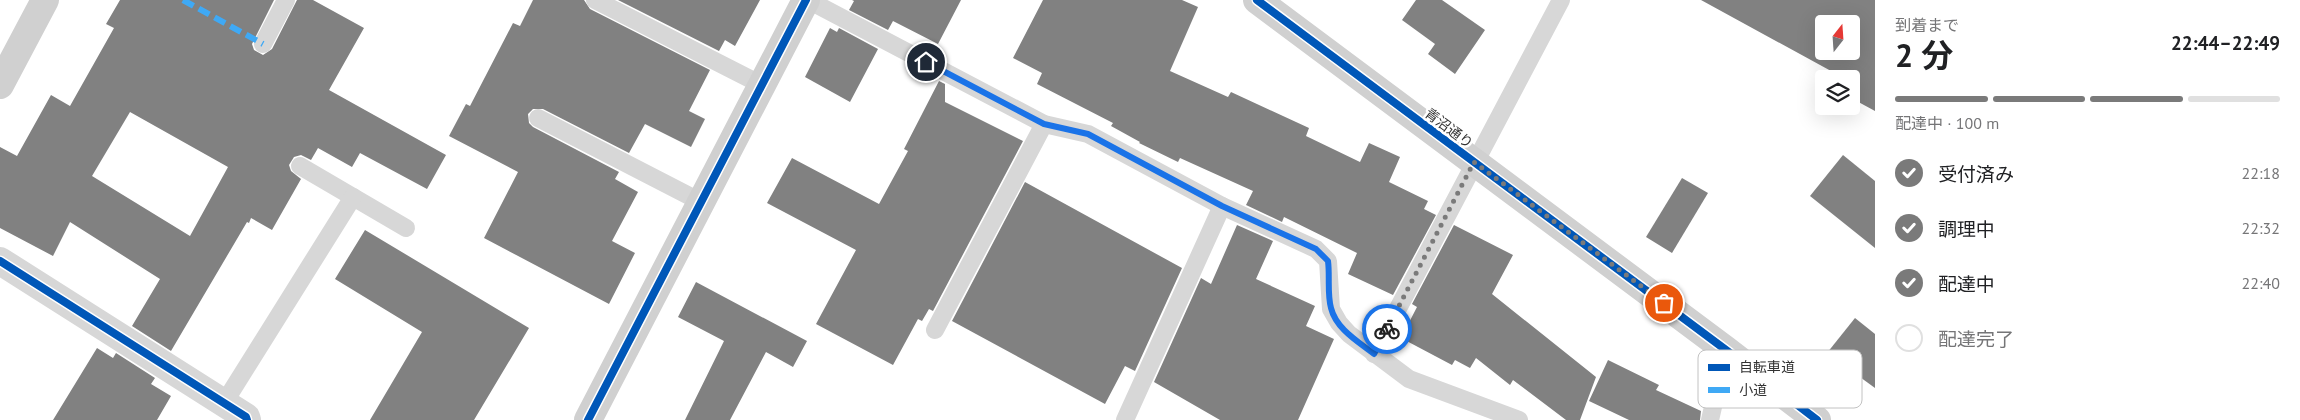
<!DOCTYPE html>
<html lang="ja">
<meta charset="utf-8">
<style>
:root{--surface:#fff;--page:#f6f6f6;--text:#202124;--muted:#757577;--line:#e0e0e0;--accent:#7a7a7a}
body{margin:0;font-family:"PT Sans","Noto Sans JP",sans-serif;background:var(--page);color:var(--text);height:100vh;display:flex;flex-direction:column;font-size:19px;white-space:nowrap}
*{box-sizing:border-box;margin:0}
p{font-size:16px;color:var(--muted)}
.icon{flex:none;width:28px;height:28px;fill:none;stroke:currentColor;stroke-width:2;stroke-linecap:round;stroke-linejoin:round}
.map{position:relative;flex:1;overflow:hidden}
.details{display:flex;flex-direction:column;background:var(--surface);width:425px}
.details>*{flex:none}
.needle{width:32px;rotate:17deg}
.tools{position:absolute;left:1815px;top:15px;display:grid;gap:10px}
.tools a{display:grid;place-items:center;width:45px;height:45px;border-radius:5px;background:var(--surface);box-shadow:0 5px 20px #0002;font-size:25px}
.pin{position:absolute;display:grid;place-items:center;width:42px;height:42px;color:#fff;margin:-21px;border:2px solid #fff;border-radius:50%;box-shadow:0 1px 5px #0007}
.courier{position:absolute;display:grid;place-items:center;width:50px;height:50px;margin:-25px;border:4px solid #1a73e8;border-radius:50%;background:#fff;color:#222;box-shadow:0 1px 6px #0007}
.headline em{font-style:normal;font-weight:700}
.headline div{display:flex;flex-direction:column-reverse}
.headline{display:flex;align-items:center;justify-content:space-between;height:85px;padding:0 20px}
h1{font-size:32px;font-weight:700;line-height:38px}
.bar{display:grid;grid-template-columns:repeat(4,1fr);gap:8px 5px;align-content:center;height:60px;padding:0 20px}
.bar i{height:6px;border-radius:4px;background:var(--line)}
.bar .current{background:var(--accent)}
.bar p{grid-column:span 4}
ol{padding:0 20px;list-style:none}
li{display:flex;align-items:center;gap:15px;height:55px}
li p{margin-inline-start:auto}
li .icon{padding:5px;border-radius:50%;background:var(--accent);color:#fff;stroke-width:4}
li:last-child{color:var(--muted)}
li i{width:28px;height:28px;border:2px solid var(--line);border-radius:50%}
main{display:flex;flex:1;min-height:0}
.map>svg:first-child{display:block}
</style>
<main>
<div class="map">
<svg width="1875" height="420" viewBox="0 0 1875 420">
<rect width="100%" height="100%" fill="#fff"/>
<g fill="#818181" fill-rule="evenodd">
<path d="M120,0H274L252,44L254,50L263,55L272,49L297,0H313L364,28L329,90L446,155L427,189L360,153L352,167L318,148L311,160L301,155L294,157L289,165L291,171L301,179L272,230L251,218L249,223L247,222L171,351L132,326L160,279L70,222L53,256L0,228V147L17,156L51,95L70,106L114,28L106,24ZM130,112L228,167L190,236L92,176Z"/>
<polygon points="533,0 584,0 590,9 710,70 689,111 705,119 691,147 645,124 629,153 543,109 533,109 528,114 529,123 533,127 619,172 615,179 638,192 612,241 635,253 609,304 484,238 518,172 449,136 466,104 470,106 513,23 520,26"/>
<polygon points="618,0 760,0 735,46 725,40 719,51"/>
<polygon points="852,0 961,0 938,44 893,21 888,30 849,10 854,1"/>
<polygon points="1043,0 1182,0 1198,7 1170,71 1228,97 1231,92 1309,128 1306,136 1360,162 1369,143 1400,157 1389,182 1428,201 1424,209 1436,215 1393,295 1348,274 1357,253 1284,217 1282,222 1246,205 1253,191 1180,158 1178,162 1139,143 1140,142 1111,126 1113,123 1037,84 1042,73 1013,58"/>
<polygon points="1416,0 1442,0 1485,30 1455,74 1428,54 1435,44 1402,20"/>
<path d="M1701,0H1875V111L1851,98V79H1827L1831,71ZM1824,24H1851V51H1824Z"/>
<polygon points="830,28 837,32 839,28 878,49 850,102 805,77"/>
<polygon points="939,81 945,84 945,102 1023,141 933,311 929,309 922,321 918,319 893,365 816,324 856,250 767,203 792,158 879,204 908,151 904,149"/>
<polygon points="1843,155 1875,181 1875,248 1810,196"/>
<polygon points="1682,178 1708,193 1672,253 1646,237"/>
<polygon points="1025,182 1182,268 1135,371 1125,366 1105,404 952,321"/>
<polygon points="1237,225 1273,241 1256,279 1315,306 1306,326 1334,339 1298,420 1220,420 1154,382 1201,278 1211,284"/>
<polygon points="1454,225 1513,255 1492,294 1596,377 1580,420 1566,420 1513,380 1510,385 1476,358 1470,368 1455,360 1452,365 1401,338 1417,307 1412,304"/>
<polygon points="365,230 529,328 474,420 370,420 422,332 335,279"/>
<polygon points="696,282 807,341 793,367 766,352 730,420 685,420 724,341 678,317"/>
<polygon points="1855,318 1875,334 1875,388 1827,353"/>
<polygon points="97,348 113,358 116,353 155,378 151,384 171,396 157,420 53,420"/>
<polygon points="1608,360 1659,385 1656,390 1701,411 1700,420 1629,420 1589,401"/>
</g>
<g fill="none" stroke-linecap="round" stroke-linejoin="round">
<g stroke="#d7d7d7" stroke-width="18">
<polyline points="595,0 762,85"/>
<polyline points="808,0 1044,124 1088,134 1222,206 1125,420"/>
<polyline points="263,44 286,0"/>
<polyline points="538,118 701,202"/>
<polyline points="300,166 406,228"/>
<polyline points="1222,206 1316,249 1328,261 1331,309 1339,323 1349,334 1409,379 1519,420"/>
<polyline points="935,330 1044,124"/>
<polyline points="1374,354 1561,0"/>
<polyline points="224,403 353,197"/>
<polyline points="1710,420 1726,350"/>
</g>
<polyline stroke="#d7d7d7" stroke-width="28" points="0,261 246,417 247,420"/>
<g stroke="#d0d0d0" stroke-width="28">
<polyline points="1257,0 1726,350 1817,420"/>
<polyline points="0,85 45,0"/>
<polyline points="588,420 806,0"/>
</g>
<polyline stroke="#3fa9f5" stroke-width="6" stroke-dasharray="12 6" stroke-linecap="butt" points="183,0 263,44"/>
<defs>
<g id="cycleway">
<polyline points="1257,0 1726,350 1817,420"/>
<polyline points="0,261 246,417 247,420"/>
<polyline points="588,420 806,0"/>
</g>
</defs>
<use href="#cycleway" stroke="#fff" stroke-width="11"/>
<use href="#cycleway" stroke="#0057b8" stroke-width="8"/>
</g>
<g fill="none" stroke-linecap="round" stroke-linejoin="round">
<polyline stroke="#7a7a7a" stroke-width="5" stroke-dasharray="0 9" points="1387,329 1474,162 1664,303"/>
<path stroke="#1a73e8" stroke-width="6" d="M926,62L1044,124L1088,134L1222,206L1316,249L1328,261C1330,276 1327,294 1331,308C1336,329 1359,342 1374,354L1387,329"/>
</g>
<g text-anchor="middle" stroke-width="5" stroke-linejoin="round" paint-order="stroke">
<g font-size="14" fill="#333" stroke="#fff">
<text transform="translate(1449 128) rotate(37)" y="5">青沼通り</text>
</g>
</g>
<rect x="1698" y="350" width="164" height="58" rx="8" fill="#fff" stroke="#c2c2c2" stroke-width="1"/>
<rect x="1708" y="364" width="22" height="7" fill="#0057b8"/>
<rect x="1708" y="387" width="22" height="6" fill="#3fa9f5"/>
<g font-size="14" fill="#333">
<text x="1739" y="372">自転車道</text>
<text x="1739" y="395">小道</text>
</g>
</svg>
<div class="tools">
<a><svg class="needle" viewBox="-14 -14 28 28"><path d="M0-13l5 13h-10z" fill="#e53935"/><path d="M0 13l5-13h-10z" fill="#757577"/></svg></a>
<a><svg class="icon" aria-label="layers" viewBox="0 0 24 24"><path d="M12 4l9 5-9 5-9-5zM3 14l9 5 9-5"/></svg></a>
</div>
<div class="pin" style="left:1664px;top:303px;background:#ea580c"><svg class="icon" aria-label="bag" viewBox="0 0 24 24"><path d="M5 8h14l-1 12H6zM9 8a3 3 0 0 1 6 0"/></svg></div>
<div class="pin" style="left:926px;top:62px;background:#1f2937"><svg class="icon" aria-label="home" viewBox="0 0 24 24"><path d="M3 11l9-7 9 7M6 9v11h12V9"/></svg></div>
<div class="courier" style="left:1387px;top:329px"><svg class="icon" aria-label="bike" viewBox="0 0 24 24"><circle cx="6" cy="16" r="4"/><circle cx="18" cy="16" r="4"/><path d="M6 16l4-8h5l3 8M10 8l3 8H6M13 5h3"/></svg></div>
</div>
<section class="details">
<div class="headline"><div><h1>2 分</h1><p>到着まで</p></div><em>22:44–22:49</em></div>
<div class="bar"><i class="current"></i><i class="current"></i><i class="current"></i><i></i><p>配達中 · 100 m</p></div>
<ol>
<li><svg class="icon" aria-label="check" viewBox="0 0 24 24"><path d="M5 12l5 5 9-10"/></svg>受付済み<p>22:18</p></li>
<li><svg class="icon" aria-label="check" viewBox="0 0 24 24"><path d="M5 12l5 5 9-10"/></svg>調理中<p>22:32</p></li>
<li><svg class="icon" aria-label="check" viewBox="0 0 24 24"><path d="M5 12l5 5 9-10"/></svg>配達中<p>22:40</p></li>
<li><i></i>配達完了</li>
</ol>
</section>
</main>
